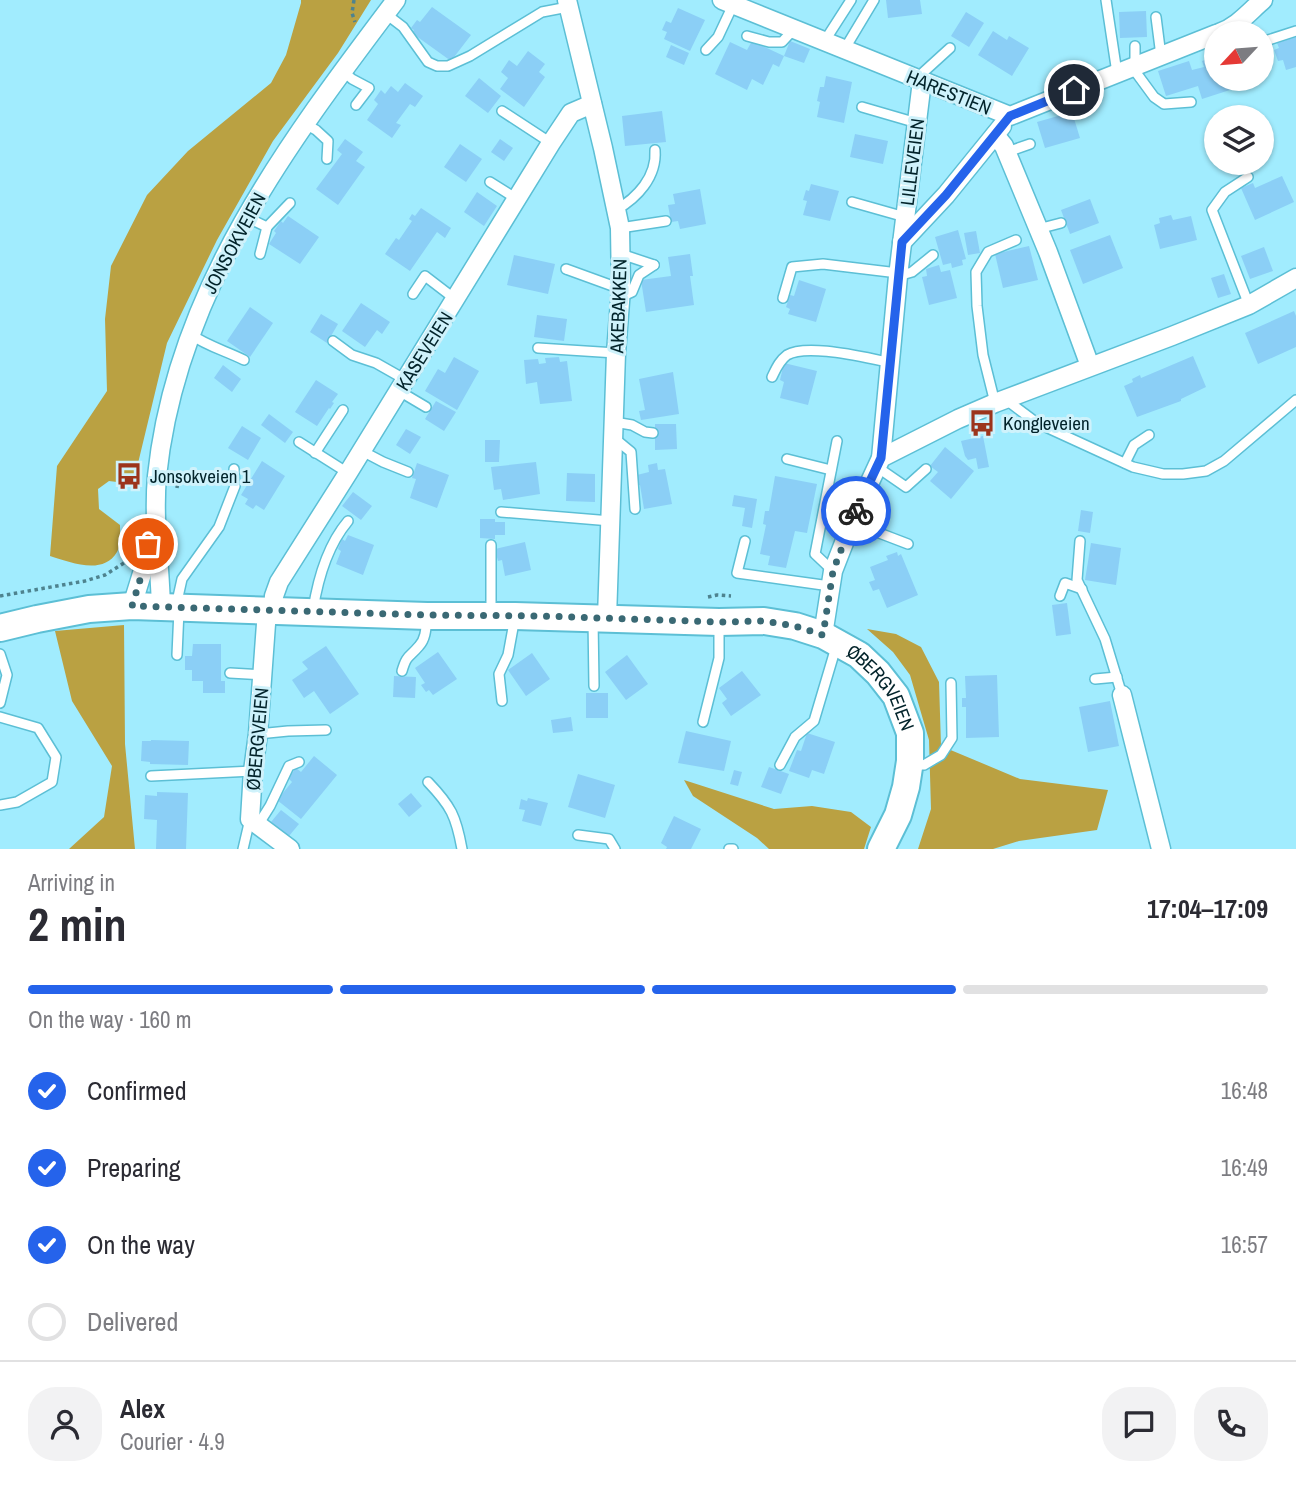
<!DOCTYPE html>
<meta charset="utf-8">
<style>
:root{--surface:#fff;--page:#f2f2f3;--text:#2b2b33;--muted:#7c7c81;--line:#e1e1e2;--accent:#2563eb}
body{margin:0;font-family:"Archivo Narrow",sans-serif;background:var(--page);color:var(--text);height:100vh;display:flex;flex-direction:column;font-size:26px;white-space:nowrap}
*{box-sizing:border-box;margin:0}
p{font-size:23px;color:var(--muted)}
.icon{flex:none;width:38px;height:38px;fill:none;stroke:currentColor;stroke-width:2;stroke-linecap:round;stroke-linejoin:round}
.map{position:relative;height:849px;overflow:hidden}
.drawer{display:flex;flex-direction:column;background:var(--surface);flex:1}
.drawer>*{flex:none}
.needle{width:46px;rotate:244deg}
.controls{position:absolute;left:1204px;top:21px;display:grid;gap:14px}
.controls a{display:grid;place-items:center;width:70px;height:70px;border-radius:50%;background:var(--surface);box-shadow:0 2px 5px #0004;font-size:35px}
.pin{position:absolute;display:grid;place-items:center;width:60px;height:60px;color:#fff;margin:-30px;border:4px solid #fff;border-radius:50%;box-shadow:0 2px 7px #0007}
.courier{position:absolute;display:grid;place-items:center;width:70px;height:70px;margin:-35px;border:5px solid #2563eb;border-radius:50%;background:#fff;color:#222;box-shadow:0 2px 9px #0007}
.head em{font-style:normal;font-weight:700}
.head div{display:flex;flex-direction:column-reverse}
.head{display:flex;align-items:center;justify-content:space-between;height:119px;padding:0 28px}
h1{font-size:46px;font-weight:700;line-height:52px}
.bar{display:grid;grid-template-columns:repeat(4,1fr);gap:10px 7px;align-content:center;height:84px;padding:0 28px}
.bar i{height:9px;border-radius:5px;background:var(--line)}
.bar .current{background:var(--accent)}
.bar p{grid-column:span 4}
.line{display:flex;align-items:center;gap:18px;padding:0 28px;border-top:2px solid var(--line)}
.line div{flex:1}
.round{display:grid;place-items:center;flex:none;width:74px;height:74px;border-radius:28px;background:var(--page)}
ol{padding:0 28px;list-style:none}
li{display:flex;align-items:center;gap:21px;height:77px}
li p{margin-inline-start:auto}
li .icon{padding:7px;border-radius:50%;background:var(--accent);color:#fff;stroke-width:4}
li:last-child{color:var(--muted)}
li i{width:38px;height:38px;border:4px solid var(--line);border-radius:50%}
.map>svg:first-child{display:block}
</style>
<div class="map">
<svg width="1296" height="849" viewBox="0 0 1296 849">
<rect width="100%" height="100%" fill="#a1ecfe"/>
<g fill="#baa142">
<path d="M301,0H371L338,53L273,141L217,240L167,343L133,484L109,481L98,489L99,509L120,525C120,532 121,546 117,552C103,576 70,562 50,556L57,466L107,391L105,319L111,266L147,195L188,151L271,83L286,55L301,3Z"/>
<polygon points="124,625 125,744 135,849 69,849 104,817 112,766 72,701 55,631"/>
<polygon points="867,629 896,634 921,647 939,682 941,746 1020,779 1108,790 1097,830 1019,841 993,849 918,849 931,809 929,740 910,675 893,652"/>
<polygon points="684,780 774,809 812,806 851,812 871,827 864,849 769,849 757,838 693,796"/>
</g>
<g fill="#8bcff6">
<polygon points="886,0 920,0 922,14 888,18"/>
<polygon points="432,7 471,35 451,61 412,33 414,30 411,28 417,20 420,22"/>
<polygon points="678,8 705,20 690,51 664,39 667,32 662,30 666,21 671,23"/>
<polygon points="1146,11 1147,37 1120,38 1119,12"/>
<polygon points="966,12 984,23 969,47 951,36"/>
<polygon points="993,31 1007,40 1009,36 1029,48 1012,76 978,55"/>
<polygon points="1296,37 1296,67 1286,70 1283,60 1278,61 1274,50 1279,48 1277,43"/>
<polygon points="752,41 784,56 779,67 773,64 763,85 752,79 747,90 715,74 730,42 747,50"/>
<polygon points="790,41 810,49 804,63 784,56"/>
<polygon points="671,45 689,53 684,65 666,57"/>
<polygon points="528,51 545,64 539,72 545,77 524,107 500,89 508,78 501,72 509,60 517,66"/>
<polygon points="1212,58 1213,63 1216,62 1216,79 1233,79 1236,88 1202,99 1198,86 1166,96 1158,71 1189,61 1192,70 1204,67 1202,61"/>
<polygon points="826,76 852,82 844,123 817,117 820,102 817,101 820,87 824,87"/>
<polygon points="479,78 501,96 488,113 465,96"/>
<polygon points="405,83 423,96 415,107 410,104 396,123 401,125 392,138 367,120 378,104 374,100 381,90 385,94 391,86 398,92"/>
<polygon points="662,111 666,142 625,146 622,116"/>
<polygon points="1072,112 1080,138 1045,148 1037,122"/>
<polygon points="855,134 888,141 883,164 850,157"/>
<polygon points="345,139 363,152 356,161 365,167 338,205 316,189 342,154 337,150"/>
<polygon points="500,139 513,148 504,161 491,152"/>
<polygon points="460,144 482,159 466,182 444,167"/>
<polygon points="1282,176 1294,202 1255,220 1241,188 1253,183 1255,188"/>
<polygon points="811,184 839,191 830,221 803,215 807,201 803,200 806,190 809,191"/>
<polygon points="700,189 706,224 680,229 678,221 671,222 668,205 675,204 673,194"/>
<polygon points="477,192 497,206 484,226 464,212"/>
<polygon points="1090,199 1099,223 1070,234 1061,210"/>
<polygon points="421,208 451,228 445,238 437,232 410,271 385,254 396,238 399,240 412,221 409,219 412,214 415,216"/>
<polygon points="1171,215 1173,220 1191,216 1197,240 1160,249 1154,225 1160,223 1159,218"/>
<polygon points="288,216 319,237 300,264 269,244 276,233 274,231 281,221 283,223"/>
<polygon points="958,230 966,259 962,260 963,265 952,268 951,263 943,265 935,237"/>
<polygon points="976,231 980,253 968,255 964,233"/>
<polygon points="1110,235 1123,268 1083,284 1070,250"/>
<polygon points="1029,246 1038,280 1003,288 995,254"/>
<polygon points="1264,247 1273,271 1250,279 1241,256"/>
<polygon points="690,254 693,276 690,276 694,305 646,312 641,280 671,276 668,257"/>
<polygon points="514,255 555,264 548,294 507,285"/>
<polygon points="939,265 941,272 950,270 957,298 929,305 922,277 927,276 926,269"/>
<polygon points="1224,274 1231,294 1218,298 1211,278"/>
<polygon points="799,280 826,289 816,322 788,314 790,309 786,307 790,295 794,296"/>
<polygon points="361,303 390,322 382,334 377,330 365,347 342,331"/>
<polygon points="250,307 273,323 250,357 227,341"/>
<polygon points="1294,311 1296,316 1296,347 1258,364 1245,333"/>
<polygon points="321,314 338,324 327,343 310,332"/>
<polygon points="537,315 567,319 564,341 534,337"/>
<polygon points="1193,356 1206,387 1181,399 1181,401 1137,417 1124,386 1133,382 1132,379 1140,375 1141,378"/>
<polygon points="454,357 479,371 457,410 425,391 438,369 445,373"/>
<polygon points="559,357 560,362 567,361 572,401 540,404 537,382 526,384 524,360 538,359 539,364 546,363 545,358"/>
<polygon points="784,363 817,371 808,405 780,398 784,382 780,380"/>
<polygon points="223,365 241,379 232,392 214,378"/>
<polygon points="673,372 679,414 641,420 639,411 645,410 639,379"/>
<polygon points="316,380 338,394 332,402 334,403 330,409 329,408 317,426 295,412"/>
<polygon points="436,401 456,412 444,431 425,419"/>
<polygon points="269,414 293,432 285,443 261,425"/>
<polygon points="655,424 676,424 677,449 655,450"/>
<polygon points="242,426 261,438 248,460 228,448"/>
<polygon points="406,429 421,437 410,454 396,445"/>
<polygon points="983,436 989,467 978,469 976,458 968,460 965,456 961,441"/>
<polygon points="485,440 500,440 499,462 485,462"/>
<polygon points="945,447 974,471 951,499 930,481 938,472 930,466"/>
<polygon points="262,461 285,476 264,510 256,505 253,509 245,504 248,499 241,495"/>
<polygon points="536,462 540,494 503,500 501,489 494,490 491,467"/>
<polygon points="417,463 449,475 437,508 410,498 416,479 412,478"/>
<polygon points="657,463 658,470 665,469 672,504 644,509 640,485 635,486 633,476 649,472 648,465"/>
<polygon points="567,473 595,474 595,502 566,501"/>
<polygon points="775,476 817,484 807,533 795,531 786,568 768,565 770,556 760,554 766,525 763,524 765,511 769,511"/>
<polygon points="353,492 372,506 361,520 342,506"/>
<polygon points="734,495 757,499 752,528 742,526 745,508 732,506"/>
<polygon points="1081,510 1093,512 1090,533 1078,531"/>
<polygon points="480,519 495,519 495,522 505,522 505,535 495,535 495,539 480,538"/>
<polygon points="348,535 374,545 363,575 336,564 341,551 338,549 342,539 345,541"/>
<polygon points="525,542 531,570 505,576 502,560 498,561 495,549"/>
<polygon points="1091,543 1121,548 1116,585 1085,580"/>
<polygon points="897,552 898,556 901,554 918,595 887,608 879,589 873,591 869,582 875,580 870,567 888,560 886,556"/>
<polygon points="1067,603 1071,634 1056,636 1052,605"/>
<polygon points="193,644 221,644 221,681 225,681 225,693 203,693 203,681 192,681 192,670 185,670 185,656 192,656"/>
<polygon points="326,646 359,694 330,714 314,691 304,698 292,680 308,669 302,662"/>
<polygon points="438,652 457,679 433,695 429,690 426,692 421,685 425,683 415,668"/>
<polygon points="532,653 550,679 526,696 508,670"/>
<polygon points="627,655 648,684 626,700 605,672"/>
<polygon points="742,671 761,695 731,716 722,703 727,699 719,688"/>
<polygon points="997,675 999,737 966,738 966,707 962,707 962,698 966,698 965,676"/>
<polygon points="394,676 416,677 415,698 393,697"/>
<rect x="586" y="693" width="22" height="25"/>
<polygon points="1110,701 1119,746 1088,752 1079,707"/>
<polygon points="571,717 573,731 553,733 551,720"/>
<polygon points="686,731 731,741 724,771 678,763"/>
<polygon points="807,733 835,742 824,774 812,770 809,778 789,771 797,750 801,751"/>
<polygon points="151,740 189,741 188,765 150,764 150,762 141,761 142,741 151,741"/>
<polygon points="314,756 337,775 301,819 277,800 292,782 288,778 296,768 301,772"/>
<polygon points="769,767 789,774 781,794 761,787"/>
<polygon points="734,770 742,772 738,786 730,784"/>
<polygon points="578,774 615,785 605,818 568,807"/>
<polygon points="157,792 188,793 186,849 156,849 157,820 144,819 145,795 157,796"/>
<polygon points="411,793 422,806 409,817 398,804"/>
<polygon points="528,798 548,803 541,826 522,821 525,810 519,809 521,799 527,801"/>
<polygon points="281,810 299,824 289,836 271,822"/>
<polygon points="674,816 701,829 691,849 666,849 667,847 661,843"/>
</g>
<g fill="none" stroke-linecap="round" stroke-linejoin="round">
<defs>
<g id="service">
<polyline points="1106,0 1117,73"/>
<polyline points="386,14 403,27 428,62 437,66 448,66 470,56 542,12 568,7"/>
<polyline points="1156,17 1161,56"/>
<polyline points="747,36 769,42 782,42 794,29"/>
<polyline points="824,42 851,0"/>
<polyline points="1262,42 1296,31"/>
<polyline points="1135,46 1135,66"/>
<polyline points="706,50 718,37 733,5"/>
<polyline points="844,50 874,0"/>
<polyline points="1132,67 1154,97 1164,104 1191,102"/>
<polyline points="343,71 352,79 369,88 356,105"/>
<polyline points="917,78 950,48"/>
<polyline points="862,107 917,123"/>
<polyline points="502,111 551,143"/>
<polyline points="305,124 316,130 328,141 327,159"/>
<polyline points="1007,152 1030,144"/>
<polyline points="1248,177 1225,192 1212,210 1249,305"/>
<polyline points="490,182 517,199"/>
<polyline points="852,202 905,217"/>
<path d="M616,210C637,198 657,177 655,150"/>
<polyline points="246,217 267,227 290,203"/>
<polyline points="620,228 666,221"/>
<polyline points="1038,229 1061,223"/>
<polyline points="260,254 267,227"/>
<polyline points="621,254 654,265"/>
<polyline points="566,269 621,289"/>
<polyline points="898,276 912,272 933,255"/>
<polyline points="413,294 425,276 455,299"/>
<polyline points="621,297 632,292 639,275 654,265"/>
<polyline points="783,298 792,267 823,264 898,273"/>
<path d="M190,334C207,346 226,351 244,360"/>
<polyline points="333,341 352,355 376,363 406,380"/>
<polyline points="538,348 616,353"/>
<path d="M772,377C776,369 779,361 787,355C807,343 866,358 889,362"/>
<polyline points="399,391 426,407"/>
<polyline points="1005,399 1037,423 1133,467 1163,474 1183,474 1206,471 1224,461 1296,400"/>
<polyline points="995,403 983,355 977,306 976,272 988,252 1016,240"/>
<polyline points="614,422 632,425 645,432 653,433"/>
<polyline points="614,438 631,452 635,509"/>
<polyline points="299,442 348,473"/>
<polyline points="362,451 383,462 408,472"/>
<polyline points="315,453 343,410"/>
<polyline points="787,459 831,470"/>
<polyline points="1125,463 1134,445 1149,435"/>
<polyline points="877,467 906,487 926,469"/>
<polyline points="501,512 611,521"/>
<polyline points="856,512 874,531 908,544"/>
<polyline points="745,541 737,573 830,586"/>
<polyline points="1080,541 1077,580 1105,639 1122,695"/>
<polyline points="491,545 491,614"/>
<polyline points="833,571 815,554 837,441"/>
<polyline points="1060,596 1065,583 1082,589"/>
<polyline points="176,606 182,579 219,527 235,486 234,469"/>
<path d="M313,610C318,578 327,546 348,521"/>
<polyline points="593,619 594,686"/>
<polyline points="0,654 7,675 0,703"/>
<polyline points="177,655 179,610"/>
<path d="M402,671C407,654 409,658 419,646C426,639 426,627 427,617"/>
<polyline points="230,673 263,675"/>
<polyline points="1095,679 1117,677"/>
<polyline points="502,701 499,674 508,655 515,617"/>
<polyline points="0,717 38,728 56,757 52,782 17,802 0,805"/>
<polyline points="703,722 719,658 719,623"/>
<polyline points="258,734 288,731 326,730"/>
<polyline points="780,765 795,737 814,721 836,647"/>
<polyline points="912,765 924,765 941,755 952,738 951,683"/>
<polyline points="151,776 253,771"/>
<path d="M428,782C451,806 456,816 462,849"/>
<polyline points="258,825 270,806 289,766 299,762"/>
<polyline points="578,835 609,839 615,849"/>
<polyline points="243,849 250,819"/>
<polyline points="729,849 733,849"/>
</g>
<g id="minor">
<polyline points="567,0 603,148 620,228 621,289 616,353 607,618"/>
<polyline points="722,0 1010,116 1216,34"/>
<path d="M1219,33C1237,27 1249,12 1263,0"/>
<polyline points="995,135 1004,146 1048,252 1090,366"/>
<polyline points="902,242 946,195 1002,126"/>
<polyline points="881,458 898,276 922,81"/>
<polyline points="132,606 144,567 147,545 152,531"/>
<path d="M161,608C160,564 153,520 157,476C176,291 288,143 396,0"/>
<polyline points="267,610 258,734 253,771 250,819 290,849"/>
<polyline points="273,610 274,596 279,582 348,473 551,143 571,113 592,104"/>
<polyline points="823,635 833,571 856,512 881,458 958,419 995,403 1172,336 1249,305 1296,278"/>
<polyline points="1122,695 1161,849"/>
</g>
<g id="primary">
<path id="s1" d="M0,628L37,619L89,609L132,606L427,616H515L719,622L764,621L795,626L823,635L859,655L878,673L896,696L910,733V761L906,787L898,815L881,849"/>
</g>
</defs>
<use href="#service" stroke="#5cbfd5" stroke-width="12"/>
<use href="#minor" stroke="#5cbfd5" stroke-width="21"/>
<use href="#primary" stroke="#5cbfd5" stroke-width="30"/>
<g stroke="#4e838f" stroke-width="3.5" stroke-dasharray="3.5 3.5" stroke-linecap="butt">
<polyline points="354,0 352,13 355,22"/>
<polyline points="177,488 179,471"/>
<polyline points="0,596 85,581 105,575 124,563"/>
<polyline points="708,597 717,595 731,596"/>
</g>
<use href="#service" stroke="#fff" stroke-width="9"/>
<use href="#minor" stroke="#fff" stroke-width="18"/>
<use href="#primary" stroke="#fff" stroke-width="26"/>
</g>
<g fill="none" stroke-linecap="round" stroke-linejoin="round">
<polyline stroke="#3a6974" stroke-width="7" stroke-dasharray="0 12.6" points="148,544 144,567 132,606 427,615 541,616 719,622 764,621 795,626 823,635 833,571 856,511"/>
<polyline stroke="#2563eb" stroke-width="9" points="856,511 881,458 902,242 946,195 1010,116 1074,90"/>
</g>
<defs>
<symbol id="bus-bare" viewBox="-9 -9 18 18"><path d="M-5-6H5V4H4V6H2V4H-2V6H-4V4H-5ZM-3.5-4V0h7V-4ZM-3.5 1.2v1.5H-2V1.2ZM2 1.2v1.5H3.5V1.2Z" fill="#9c341b" stroke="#cff2fb" stroke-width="2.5" paint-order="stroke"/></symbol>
</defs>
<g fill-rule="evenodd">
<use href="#bus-bare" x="963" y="404" width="38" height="38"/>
<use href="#bus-bare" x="110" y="457" width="38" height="38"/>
</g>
<g text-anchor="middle" stroke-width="6" stroke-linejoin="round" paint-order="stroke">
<g font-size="19" fill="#02232a" stroke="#cff2fb">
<text transform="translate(949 92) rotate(22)" y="7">HARESTIEN</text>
<text transform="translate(912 162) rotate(-83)" y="7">LILLEVEIEN</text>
<text transform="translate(234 243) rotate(-62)" y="7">JONSOKVEIEN</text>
<text transform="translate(618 306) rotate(-88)" y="7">AKEBAKKEN</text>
<text transform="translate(424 351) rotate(-58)" y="7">KASEVEIEN</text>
<text dy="7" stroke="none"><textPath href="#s1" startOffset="908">ØBERGVEIEN</textPath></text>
<text transform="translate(257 739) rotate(-85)" y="7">ØBERGVEIEN</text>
</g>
<g font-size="19" fill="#02232a" stroke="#cff2fb" text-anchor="start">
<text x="1003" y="430">Kongleveien</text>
<text x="150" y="483">Jonsokveien 1</text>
</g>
</g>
</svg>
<div class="controls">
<a><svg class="needle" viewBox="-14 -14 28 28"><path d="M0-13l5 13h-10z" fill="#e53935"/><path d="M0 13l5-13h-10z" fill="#7c7c81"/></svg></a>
<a><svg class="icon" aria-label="layers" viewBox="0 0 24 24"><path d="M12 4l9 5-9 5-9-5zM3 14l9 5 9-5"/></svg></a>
</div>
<div class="pin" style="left:148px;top:544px;background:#ea580c"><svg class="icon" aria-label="bag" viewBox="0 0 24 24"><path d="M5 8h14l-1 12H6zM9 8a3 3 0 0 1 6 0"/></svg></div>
<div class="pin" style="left:1074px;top:90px;background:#1f2937"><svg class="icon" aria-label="home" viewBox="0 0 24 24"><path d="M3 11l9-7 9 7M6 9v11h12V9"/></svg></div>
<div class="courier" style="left:856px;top:511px"><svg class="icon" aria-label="bike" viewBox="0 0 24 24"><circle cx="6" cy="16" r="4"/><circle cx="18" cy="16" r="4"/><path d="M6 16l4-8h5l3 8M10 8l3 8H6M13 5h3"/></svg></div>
</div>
<section class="drawer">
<div class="head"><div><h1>2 min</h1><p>Arriving in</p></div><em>17:04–17:09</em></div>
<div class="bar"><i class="current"></i><i class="current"></i><i class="current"></i><i></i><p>On the way · 160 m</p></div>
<ol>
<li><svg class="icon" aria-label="check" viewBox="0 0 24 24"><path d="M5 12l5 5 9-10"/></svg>Confirmed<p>16:48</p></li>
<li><svg class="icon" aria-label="check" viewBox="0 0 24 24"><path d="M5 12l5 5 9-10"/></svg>Preparing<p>16:49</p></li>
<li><svg class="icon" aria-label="check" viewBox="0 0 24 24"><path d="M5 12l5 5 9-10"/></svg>On the way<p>16:57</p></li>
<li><i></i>Delivered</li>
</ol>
<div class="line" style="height:126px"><a class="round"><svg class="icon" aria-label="person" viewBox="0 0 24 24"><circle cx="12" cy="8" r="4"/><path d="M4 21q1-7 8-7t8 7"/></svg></a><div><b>Alex</b><p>Courier · 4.9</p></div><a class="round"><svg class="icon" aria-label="chat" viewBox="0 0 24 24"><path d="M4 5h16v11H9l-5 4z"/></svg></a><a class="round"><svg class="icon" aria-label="phone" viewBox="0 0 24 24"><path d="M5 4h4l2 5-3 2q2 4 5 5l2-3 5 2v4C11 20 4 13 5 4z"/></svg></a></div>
</section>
